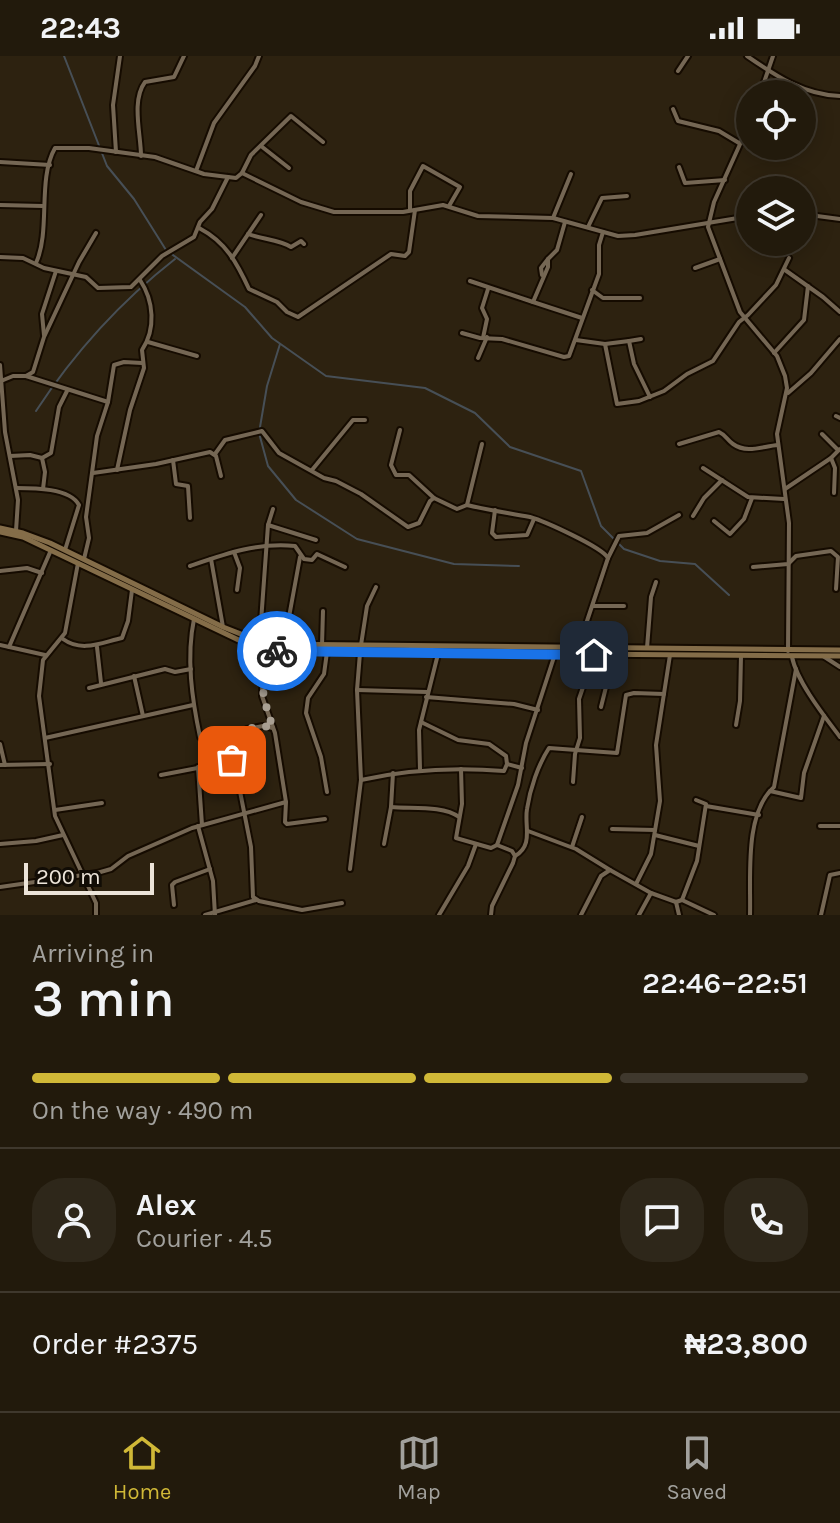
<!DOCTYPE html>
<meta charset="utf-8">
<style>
:root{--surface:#221a0c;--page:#2e271a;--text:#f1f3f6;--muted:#a2a19d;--line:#3f382d;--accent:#d0b837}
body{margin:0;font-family:Karla,sans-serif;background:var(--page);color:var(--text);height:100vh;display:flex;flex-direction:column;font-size:30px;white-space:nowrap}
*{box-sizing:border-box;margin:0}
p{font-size:26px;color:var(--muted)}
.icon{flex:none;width:44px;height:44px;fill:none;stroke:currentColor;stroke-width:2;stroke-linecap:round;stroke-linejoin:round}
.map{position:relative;height:859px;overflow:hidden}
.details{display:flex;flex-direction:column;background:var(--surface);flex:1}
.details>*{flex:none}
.buttons{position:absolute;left:736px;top:24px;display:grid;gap:16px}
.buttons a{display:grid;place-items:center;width:80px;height:80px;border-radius:50%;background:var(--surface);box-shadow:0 4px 20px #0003,0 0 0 2px var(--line);font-size:40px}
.scale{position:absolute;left:24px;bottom:20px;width:130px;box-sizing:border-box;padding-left:8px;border:4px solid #ece4d9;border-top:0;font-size:22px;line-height:28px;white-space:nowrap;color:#ece4d9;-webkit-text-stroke:6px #110c05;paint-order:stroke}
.pin{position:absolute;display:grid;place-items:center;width:68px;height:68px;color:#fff;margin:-34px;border-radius:16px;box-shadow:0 4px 12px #0006}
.courier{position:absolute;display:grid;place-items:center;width:80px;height:80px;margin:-40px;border:6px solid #1a73e8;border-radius:50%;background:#fff;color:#222;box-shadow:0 2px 10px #0007}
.summary em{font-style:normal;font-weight:600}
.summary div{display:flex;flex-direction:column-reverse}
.summary{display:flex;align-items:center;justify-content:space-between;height:136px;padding:0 32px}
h1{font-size:52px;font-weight:600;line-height:60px}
.bar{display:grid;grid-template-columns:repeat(4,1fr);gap:12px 8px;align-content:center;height:96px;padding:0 32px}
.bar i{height:10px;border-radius:6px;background:var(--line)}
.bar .current{background:var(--accent)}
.bar p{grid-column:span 4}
.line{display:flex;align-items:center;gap:20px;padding:0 32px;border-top:2px solid var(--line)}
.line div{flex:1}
.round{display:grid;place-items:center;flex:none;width:84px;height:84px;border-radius:32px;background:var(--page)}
.status{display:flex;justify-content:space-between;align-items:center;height:56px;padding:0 40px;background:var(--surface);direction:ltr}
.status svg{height:22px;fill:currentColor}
.menu{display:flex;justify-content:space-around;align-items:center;height:112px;border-top:2px solid var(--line);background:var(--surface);font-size:22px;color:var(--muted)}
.menu a{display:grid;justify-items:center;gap:4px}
.menu .current{color:var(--accent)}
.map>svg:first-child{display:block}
</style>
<div class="status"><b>22:43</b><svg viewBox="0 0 49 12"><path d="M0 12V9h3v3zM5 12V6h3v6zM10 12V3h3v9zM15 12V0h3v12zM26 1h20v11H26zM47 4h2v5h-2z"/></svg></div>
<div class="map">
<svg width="840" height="859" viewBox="0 0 840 859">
<rect width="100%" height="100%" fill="#2d2210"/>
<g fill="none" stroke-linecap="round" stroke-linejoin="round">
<g stroke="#474f56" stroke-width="2">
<polyline points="64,0 107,110 134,143 166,194 245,251 272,282 326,320 425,332 475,357 510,391 581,415 601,470 624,493 660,505 695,508 729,539"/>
<polyline points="280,288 267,330 259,377 268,410 296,444 357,483 454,508 519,510"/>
<path d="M36,355C74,297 120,246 175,203"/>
</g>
<defs>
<g id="minor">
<path d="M747,0C776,20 804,39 840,40"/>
<polyline points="678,15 688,0"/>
<polyline points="760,38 773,0"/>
<polyline points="673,53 678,65 719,75 739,87"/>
<polyline points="750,66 714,146 708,171 740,256 777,300 785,320 787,332 777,378 789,467 788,595"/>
<polyline points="261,90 289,112"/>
<polyline points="116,96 113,49 120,0"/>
<path d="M141,100C141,78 131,45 145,26L174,21L184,0"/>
<polyline points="0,106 50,109"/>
<polyline points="679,111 685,127 725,124"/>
<polyline points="196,115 214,67 255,10 259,0"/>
<polyline points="242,117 301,146 334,156 403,156 443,149 478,160 553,162 618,180 635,179 750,160"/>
<polyline points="0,149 43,150"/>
<polyline points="410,154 410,135 423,110 460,131 449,150"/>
<polyline points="802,158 840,163"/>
<polyline points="553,162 571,118"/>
<polyline points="565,166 557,194 548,203 548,211 533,246 582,262"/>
<polyline points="588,171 602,142 627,140"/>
<path d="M199,172C226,186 237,207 249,233L277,246L287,256L298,261L391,198L405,200L409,196L415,154"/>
<path d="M248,178C261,183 281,184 291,191L301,185L304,188"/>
<polyline points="0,201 23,202 44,212 86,221 98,232 131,231 162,200 194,181 200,166 212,153 228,121"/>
<polyline points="232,202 261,159"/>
<path d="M36,207C51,174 37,124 55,92H89L155,101L204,118L236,122L242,117L251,99L291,60L323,86"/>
<polyline points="695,212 720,203"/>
<polyline points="785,214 823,241 840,256"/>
<polyline points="542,219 541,212 548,203"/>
<polyline points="470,225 533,246"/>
<polyline points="592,234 603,242 640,242"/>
<polyline points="462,277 480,282 502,283 564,301 569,300 599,218 599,189 603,176"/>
<polyline points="44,279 42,258 56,215"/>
<polyline points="483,282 487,263 482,252 488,233"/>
<polyline points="641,283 629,285 634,308 650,341"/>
<polyline points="576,284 605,288 629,285"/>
<polyline points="148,286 197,300"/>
<polyline points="605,288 617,348 639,345 664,335 687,318 713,305 739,266 748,259 776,229 789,202"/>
<polyline points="774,297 804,264 808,230"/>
<polyline points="478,302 487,281"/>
<polyline points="0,309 5,376 18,444 16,475"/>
<polyline points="26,320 33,316 44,281 79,206 96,177"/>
<polyline points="1,325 13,320 26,320 108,346"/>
<polyline points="788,337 811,317 840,283"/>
<polyline points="836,360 840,362"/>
<polyline points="400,374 391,409 396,419 409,419 434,442"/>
<polyline points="822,378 838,394"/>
<path d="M679,388L719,376C726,379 727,384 733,388C747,398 763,390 778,389"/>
<path d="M215,398L225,384L262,375L279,397L324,422L336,425L361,438L408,471L419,467L430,445L434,442L457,453L467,449C487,454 509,457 530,461C544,465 602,491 608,502L578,592"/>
<polyline points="10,400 30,399 42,402 51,397 59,351 67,335"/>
<polyline points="42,402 45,416 43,433"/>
<polyline points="831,402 835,412 834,437"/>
<polyline points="173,404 176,428 188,430 190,462"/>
<polyline points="703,412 748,441 784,443"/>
<path d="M117,414L130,354L144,312L142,294C156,273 154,245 140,224"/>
<polyline points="312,414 353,364 365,364"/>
<polyline points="93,417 156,408 210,396 216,400 221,420"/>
<path d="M16,432C34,432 70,432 79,449L65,494"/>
<polyline points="785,433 831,402 840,393"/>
<polyline points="467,449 482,388"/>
<polyline points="495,454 492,477 496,481 527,479 534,463"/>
<polyline points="693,460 704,442 722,424"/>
<polyline points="714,465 730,478 744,463 752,442"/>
<polyline points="268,469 316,484"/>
<polyline points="234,496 240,512 237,534"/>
<polyline points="608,502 619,480 647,477 679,459"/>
<polyline points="84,503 89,482 86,461 97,380 108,346 114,309 124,306 142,307"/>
<polyline points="211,503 223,571"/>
<polyline points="78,507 65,577 43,604 39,640 55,760 96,847 96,859"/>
<path d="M190,510C225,498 258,486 295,490L304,503L312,504L317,498L345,511"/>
<polyline points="753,511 788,508 796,500 831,495 838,501 836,533"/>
<polyline points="0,515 27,512 42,517"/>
<polyline points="593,550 624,550"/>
<path d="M194,563C186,602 192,643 200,681"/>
<polyline points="261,566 289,561 300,501"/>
<polyline points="250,581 261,566 268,469 273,453"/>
<path d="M63,583C82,597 103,586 122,582L128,565L132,534"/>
<polyline points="0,589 45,599"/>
<polyline points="322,589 323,555"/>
<polyline points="361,589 367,550 376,531"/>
<polyline points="9,591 51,494"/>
<polyline points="97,591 101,627"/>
<polyline points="647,592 651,541 656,526"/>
<polyline points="263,593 262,640 275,677 286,746 285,766 287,768 325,763"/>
<polyline points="823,600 840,611"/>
<path d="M792,601C797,626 825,661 840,681"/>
<polyline points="134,620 143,660"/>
<polyline points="89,632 165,613 175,616 191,613"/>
<polyline points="357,634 427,636"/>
<polyline points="426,641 514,648 538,654"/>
<polyline points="601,651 614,599"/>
<polyline points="421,666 458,684 489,688 506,700 507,708"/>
<polyline points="736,669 740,645 741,600"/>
<polyline points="273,672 263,670 247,673 236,687 234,705 251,791 253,841 259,845 302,854 342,847"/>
<polyline points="45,682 193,649"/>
<polyline points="206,686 211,690 211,708"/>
<polyline points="0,688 5,709"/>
<polyline points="507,708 522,712"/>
<polyline points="0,709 50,708"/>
<polyline points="198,711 202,769"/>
<polyline points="420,713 419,674 438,598"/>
<polyline points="461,713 462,748 456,782 491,792 497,789 512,795 515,800 513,807 492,850 491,859"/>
<polyline points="161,719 234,705"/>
<path d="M361,724C410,713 454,711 504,715L507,708"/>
<polyline points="573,726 575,698 580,682 579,643 594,599"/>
<polyline points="770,735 801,742 804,717 824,660"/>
<polyline points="327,736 321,701 306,657 308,642 324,618 327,596"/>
<polyline points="706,750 759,759"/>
<path d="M391,751C411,753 443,749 459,761"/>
<polyline points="55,754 102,747"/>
<polyline points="198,770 213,825 215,859"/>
<polyline points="820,770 840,770"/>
<polyline points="612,773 655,774"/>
<polyline points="528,775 576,793 610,814"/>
<polyline points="655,779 699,790"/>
<polyline points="0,788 36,785 63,779"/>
<polyline points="384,788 391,751 393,717"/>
<polyline points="497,789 518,729 526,687 555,598"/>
<polyline points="572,791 582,761"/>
<path d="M515,800C534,789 524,770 527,753C530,733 538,709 549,692L617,697L626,639L634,637L664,638"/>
<polyline points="350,813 361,724 357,634 360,597"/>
<polyline points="636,828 651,798 660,745 656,689 670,599"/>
<polyline points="0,831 97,817 111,813 128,800 192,772 286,746"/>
<polyline points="682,844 697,805 706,748 696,744"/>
<polyline points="676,846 679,859"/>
<polyline points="174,849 172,829 175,826 210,813"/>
<polyline points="205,859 256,844"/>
<polyline points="439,859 468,810 476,788"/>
<polyline points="581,859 601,820 610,814 651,837 676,846 682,844 714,859"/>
<polyline points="639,859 651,837"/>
<path d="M750,859C751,822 744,757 774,731L796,613"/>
<polyline points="821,859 830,819 840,817"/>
</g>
<g id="secondary">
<polyline points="0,472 23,477 50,487 223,571 266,588 840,594"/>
<polyline points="0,476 23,481 247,588 281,595 327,596 840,600"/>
</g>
</defs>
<use href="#minor" stroke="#150b00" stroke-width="8"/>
<use href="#secondary" stroke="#150b00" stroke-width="9"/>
<use href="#minor" stroke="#756754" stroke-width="4"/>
<use href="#secondary" stroke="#846d49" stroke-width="5"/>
</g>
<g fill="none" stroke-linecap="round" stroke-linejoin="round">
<path stroke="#a9a093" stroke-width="8" stroke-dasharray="0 14.4" d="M232,704L234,705L236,687L247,673L263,670L273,672C262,640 260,626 263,593L277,595"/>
<polyline stroke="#1a73e8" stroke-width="10" points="277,595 594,599"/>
</g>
</svg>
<div class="buttons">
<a><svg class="icon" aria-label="locate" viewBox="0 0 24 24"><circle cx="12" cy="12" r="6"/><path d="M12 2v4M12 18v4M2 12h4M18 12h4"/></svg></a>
<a><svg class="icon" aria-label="layers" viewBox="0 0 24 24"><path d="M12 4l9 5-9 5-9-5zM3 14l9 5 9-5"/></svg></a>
</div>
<div class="scale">200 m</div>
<div class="pin" style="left:232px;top:704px;background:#ea580c"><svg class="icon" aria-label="bag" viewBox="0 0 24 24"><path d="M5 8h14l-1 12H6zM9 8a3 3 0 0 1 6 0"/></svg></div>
<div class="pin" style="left:594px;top:599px;background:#1f2937"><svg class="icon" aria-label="home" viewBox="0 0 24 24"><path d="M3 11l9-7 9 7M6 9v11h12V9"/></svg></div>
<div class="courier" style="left:277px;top:595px"><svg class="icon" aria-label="bike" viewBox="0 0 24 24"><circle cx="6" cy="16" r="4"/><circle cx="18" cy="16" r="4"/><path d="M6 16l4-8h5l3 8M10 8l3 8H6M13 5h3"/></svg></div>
</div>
<section class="details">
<div class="summary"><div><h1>3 min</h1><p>Arriving in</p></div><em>22:46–22:51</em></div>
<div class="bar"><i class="current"></i><i class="current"></i><i class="current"></i><i></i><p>On the way · 490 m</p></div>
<div class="line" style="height:144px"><a class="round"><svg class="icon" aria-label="person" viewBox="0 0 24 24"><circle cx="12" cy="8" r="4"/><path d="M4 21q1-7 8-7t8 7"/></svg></a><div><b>Alex</b><p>Courier · 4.5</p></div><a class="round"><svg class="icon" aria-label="chat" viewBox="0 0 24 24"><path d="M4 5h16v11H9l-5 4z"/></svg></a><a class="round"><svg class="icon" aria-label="phone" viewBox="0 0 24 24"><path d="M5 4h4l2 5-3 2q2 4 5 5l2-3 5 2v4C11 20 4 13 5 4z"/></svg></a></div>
<div class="line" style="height:104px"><div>Order #2375</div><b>₦23,800</b></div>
</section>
<nav class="menu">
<a class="current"><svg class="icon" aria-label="home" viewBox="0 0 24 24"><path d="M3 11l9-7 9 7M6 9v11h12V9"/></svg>Home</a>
<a><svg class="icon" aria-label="map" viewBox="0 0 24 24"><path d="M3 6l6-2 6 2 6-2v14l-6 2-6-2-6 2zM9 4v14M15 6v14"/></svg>Map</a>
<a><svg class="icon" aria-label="saved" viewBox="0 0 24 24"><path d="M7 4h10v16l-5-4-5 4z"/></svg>Saved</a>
</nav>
